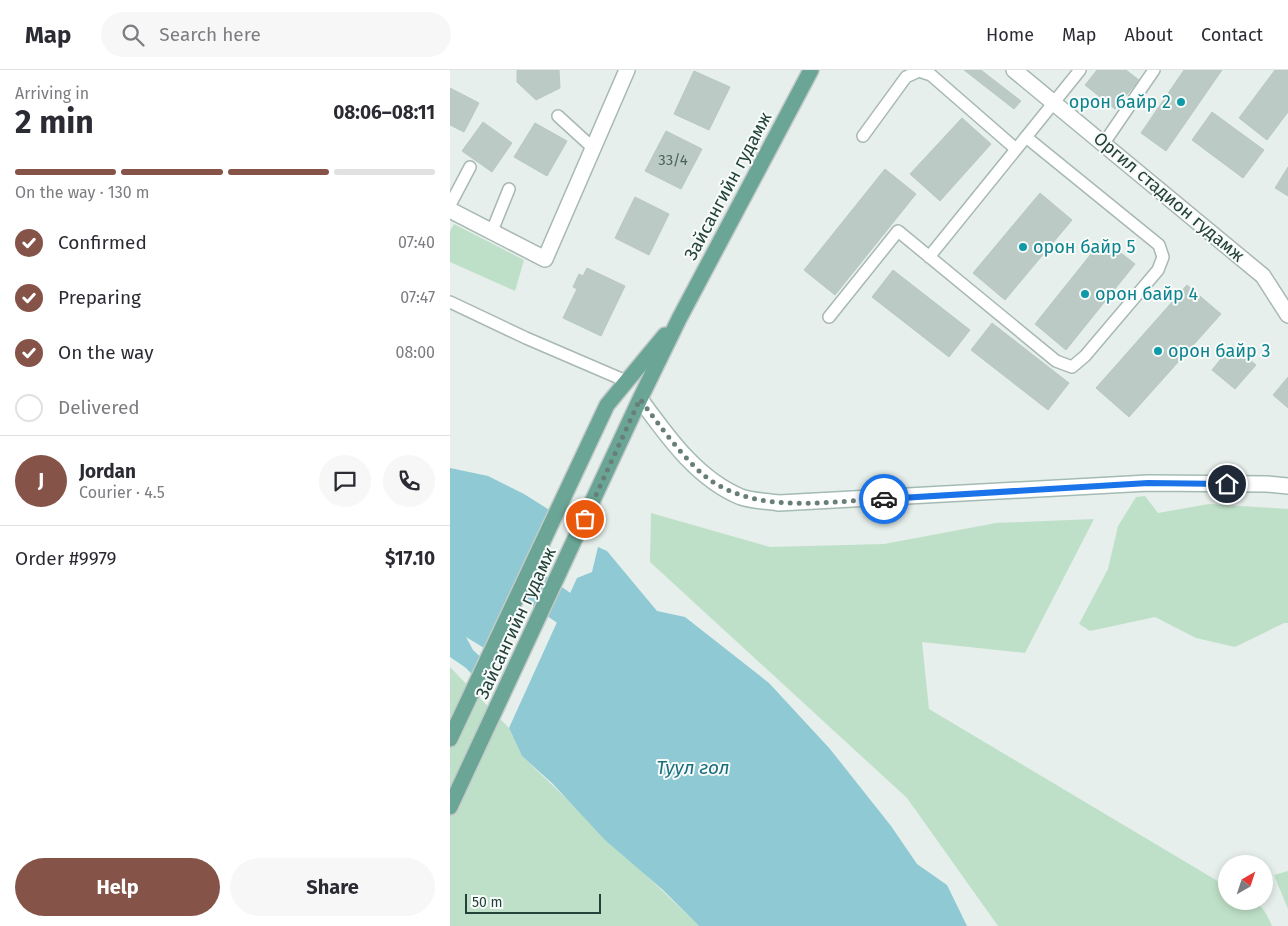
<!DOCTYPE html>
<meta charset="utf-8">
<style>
:root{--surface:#fff;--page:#f7f7f7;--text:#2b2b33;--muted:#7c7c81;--line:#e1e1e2;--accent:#855347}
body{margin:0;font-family:"Fira Sans",sans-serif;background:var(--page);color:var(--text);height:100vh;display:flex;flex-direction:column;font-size:19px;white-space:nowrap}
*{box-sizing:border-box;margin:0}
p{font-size:16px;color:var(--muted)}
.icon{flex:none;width:28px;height:28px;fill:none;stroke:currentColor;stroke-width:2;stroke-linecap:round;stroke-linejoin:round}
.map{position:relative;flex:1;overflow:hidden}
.drawer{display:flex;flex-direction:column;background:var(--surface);width:450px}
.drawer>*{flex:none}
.needle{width:32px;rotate:39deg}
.buttons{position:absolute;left:768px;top:785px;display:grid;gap:10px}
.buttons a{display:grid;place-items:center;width:55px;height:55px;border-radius:50%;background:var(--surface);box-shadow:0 2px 8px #0003;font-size:25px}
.scale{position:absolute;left:15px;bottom:12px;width:136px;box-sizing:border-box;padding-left:5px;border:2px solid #24423a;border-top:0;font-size:14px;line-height:18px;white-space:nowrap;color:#24423a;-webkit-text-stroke:4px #f7fbf9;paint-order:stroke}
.pin{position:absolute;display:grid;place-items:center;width:42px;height:42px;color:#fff;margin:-21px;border:2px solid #fff;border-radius:50%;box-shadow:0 1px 5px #0007}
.courier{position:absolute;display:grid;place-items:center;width:50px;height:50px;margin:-25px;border:4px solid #1a73e8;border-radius:50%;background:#fff;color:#222;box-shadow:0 1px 6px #0007}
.summary em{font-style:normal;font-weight:700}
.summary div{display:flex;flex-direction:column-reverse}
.summary{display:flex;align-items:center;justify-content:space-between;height:85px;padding:0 15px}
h1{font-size:32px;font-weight:700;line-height:38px}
.bar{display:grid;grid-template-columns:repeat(4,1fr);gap:8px 5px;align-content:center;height:60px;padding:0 15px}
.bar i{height:6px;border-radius:4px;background:var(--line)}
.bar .active{background:var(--accent)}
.bar p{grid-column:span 4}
.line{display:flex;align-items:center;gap:12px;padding:0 15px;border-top:1px solid var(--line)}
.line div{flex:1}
.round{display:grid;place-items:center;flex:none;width:52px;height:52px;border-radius:26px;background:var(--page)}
ol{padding:0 15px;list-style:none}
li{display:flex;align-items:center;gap:15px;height:55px}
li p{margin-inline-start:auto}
li .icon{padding:5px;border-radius:50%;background:var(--accent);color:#fff;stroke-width:4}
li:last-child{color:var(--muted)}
li i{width:28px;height:28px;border:2px solid var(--line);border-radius:50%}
.cta{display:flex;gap:10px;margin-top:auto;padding:10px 15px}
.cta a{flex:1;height:58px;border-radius:30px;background:var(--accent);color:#fff;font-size:20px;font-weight:700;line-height:58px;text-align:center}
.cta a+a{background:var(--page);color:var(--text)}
header{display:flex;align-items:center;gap:30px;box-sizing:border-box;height:70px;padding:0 25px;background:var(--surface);border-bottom:1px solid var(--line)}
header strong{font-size:24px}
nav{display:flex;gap:28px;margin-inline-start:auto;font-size:18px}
.search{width:350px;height:45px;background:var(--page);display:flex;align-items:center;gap:12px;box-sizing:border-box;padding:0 18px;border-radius:28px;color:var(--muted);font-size:19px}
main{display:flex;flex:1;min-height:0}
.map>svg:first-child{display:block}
</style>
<header>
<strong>Map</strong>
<div class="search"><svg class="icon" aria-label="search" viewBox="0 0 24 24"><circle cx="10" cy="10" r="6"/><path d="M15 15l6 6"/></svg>Search here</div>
<nav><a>Home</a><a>Map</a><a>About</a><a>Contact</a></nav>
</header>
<main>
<section class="drawer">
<div class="summary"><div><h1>2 min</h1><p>Arriving in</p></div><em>08:06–08:11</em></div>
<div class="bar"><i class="active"></i><i class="active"></i><i class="active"></i><i></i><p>On the way · 130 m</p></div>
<ol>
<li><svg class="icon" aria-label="check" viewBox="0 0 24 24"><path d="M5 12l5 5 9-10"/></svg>Confirmed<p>07:40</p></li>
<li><svg class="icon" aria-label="check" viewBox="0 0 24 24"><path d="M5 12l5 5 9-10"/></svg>Preparing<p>07:47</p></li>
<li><svg class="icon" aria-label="check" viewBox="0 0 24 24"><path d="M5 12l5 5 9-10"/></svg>On the way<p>08:00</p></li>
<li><i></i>Delivered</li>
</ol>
<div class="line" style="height:90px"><b class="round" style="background:var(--accent);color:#fff">J</b><div><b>Jordan</b><p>Courier · 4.5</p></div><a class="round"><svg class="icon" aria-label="chat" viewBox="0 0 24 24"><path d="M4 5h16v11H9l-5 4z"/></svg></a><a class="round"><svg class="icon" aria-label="phone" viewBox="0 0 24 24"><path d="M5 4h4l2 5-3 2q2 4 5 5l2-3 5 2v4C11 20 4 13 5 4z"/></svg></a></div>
<div class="line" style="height:65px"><div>Order #9979</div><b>$17.10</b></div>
<div class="cta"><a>Help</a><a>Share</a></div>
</section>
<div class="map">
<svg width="838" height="856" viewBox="0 0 838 856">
<rect width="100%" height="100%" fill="#e6efeb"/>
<g fill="#bfe0c8">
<polygon points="4,154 74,190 65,221 0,192 0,161"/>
<polygon points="695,426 708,443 759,434 838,439 838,553 834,553 785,577 746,568 705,547 640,561 629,554 658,499 668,456 686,427"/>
<path d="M201,443L320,477L434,474L546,453L644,449L575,583L472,572L479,639L776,816V831C803,831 811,828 822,856H548L457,728L200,492Z"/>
<polygon points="0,597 59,658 72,686 249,856 0,856"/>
<polygon points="838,801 838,839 824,805"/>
</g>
<g fill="#8ec9d4">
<polygon points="0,398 38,406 74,424 109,446 44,584 16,567 23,580 39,595 30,613 16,598 0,587"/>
<polygon points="148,477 157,481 207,541 235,547 319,613 380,679 441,756 467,794 497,815 517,856 249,856 213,820 155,770 103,714 72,686 59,658 127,508 142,502"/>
</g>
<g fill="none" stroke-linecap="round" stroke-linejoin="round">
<polyline stroke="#8ec9d4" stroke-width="32" points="0,459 150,563"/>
</g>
<g fill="#bbcac4" stroke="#b8c9c2">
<polygon points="67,0 109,0 110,18 86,30 67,12"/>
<polygon points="514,0 531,0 571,31 564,39"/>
<polygon points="647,0 676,0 689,10 665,39 635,15"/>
<polygon points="734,0 772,0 716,81 691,63"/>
<polygon points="825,0 838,0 838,42 817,70 789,48"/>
<polygon points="244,1 280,17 259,60 224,44"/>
<polygon points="0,18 29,33 14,62 0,55"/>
<polygon points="762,42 814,80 793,108 742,70"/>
<polygon points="512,48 541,74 490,131 460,104"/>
<polygon points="33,52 62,73 42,102 12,81"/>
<polygon points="85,53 117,71 97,106 64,87"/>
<polygon points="216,61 252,79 231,119 195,101"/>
<polygon points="838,97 838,126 825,118"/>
<polygon points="435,99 466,124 385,225 354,200"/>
<polygon points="590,123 622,150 555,230 523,203"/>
<polygon points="185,127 219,144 199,185 165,168"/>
<polygon points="653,169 685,194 616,280 585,254"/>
<polygon points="137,198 175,216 151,266 113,248 127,219 123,217 129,204 133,206"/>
<polygon points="443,200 520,260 499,287 422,227"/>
<polygon points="737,215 771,244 679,347 646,318"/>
<polygon points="542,253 619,313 598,340 521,280"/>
<polygon points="782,275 806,295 785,319 762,300"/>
<polygon points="838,307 838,338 823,325"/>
</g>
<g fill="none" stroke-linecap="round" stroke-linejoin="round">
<defs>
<g id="lane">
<polyline points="108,46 143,78"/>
<polyline points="413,66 456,7 469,1 481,5 566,79"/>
<polyline points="576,67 630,0"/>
<polyline points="654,73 704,0"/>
<polyline points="0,135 20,97"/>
<polyline points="42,161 59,119"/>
<polyline points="0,232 76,268 176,311"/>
<polyline points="379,247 448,161 606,291 622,297 635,286 708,200 713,187 709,175 576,67 479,187"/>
</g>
<g id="street">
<polyline points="564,0 813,206 838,245"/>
<polyline points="0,140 95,189 177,0"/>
</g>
<path id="secondary" d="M190,329C217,366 247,409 291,427C302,431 317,431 329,433L698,413L817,414L838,416"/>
<g id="primary">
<polyline points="0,669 157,335 215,265"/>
<polyline points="0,737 190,329 229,249 361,0"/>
</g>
</defs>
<use href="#lane" stroke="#a8b8b2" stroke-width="14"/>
<use href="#street" stroke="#a8b8b2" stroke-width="18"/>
<use href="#secondary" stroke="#a4bbb3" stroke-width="18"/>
<use href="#primary" stroke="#c2cac8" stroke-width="18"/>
<use href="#lane" stroke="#fff" stroke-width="11"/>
<use href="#street" stroke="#fff" stroke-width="15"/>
<use href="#secondary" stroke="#fff" stroke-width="15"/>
<use href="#primary" stroke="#6aa596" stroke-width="15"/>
</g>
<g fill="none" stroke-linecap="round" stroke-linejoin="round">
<path stroke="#687f78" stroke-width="5" stroke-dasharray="0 9" d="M135,449L190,329C207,352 239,397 263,412C313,444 378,431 434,429"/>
<polyline stroke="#1a73e8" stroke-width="6" points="434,429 698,413 777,414"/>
</g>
<g fill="#0f9aa8" stroke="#f7fbf9" stroke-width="2">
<circle cx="731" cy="32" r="5"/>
<circle cx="573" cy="177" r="5"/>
<circle cx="635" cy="224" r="5"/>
<circle cx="708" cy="281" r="5"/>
</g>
<g text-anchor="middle" stroke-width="4" stroke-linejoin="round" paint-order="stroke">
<g font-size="15" fill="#4a645c">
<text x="223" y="95">33/4</text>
</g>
<g font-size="18" fill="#0d838f" stroke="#f7fbf9" text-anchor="start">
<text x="721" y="38" text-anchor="end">орон байр 2</text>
<text x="583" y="183">орон байр 5</text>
<text x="645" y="230">орон байр 4</text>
<text x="718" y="287">орон байр 3</text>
</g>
<g font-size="18" fill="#24423a" stroke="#f7fbf9">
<text transform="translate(278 116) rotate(-62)" y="6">Зайсангийн гудамж</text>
<text transform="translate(719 127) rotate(40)" y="6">Оргил стадион гудамж</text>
<text transform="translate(66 553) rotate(-65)" y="6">Зайсангийн гудамж</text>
</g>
<g font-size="19" font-style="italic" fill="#1c6f80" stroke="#f7fbf9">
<text x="243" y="704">Туул гол</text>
</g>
</g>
</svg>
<div class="buttons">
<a><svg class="needle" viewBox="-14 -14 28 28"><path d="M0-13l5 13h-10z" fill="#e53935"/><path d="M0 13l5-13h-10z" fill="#7c7c81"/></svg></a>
</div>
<div class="scale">50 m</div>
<div class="pin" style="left:135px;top:449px;background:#ea580c"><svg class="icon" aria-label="bag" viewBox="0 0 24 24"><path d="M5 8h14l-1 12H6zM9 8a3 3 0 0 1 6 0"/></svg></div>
<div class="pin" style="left:777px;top:414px;background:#1f2937"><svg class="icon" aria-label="home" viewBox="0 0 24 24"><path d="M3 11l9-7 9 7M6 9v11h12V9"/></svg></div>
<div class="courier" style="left:434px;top:429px"><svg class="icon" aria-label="car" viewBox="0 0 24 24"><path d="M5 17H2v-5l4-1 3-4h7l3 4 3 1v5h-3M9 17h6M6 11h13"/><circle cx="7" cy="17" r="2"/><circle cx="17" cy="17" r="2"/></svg></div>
</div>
</main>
